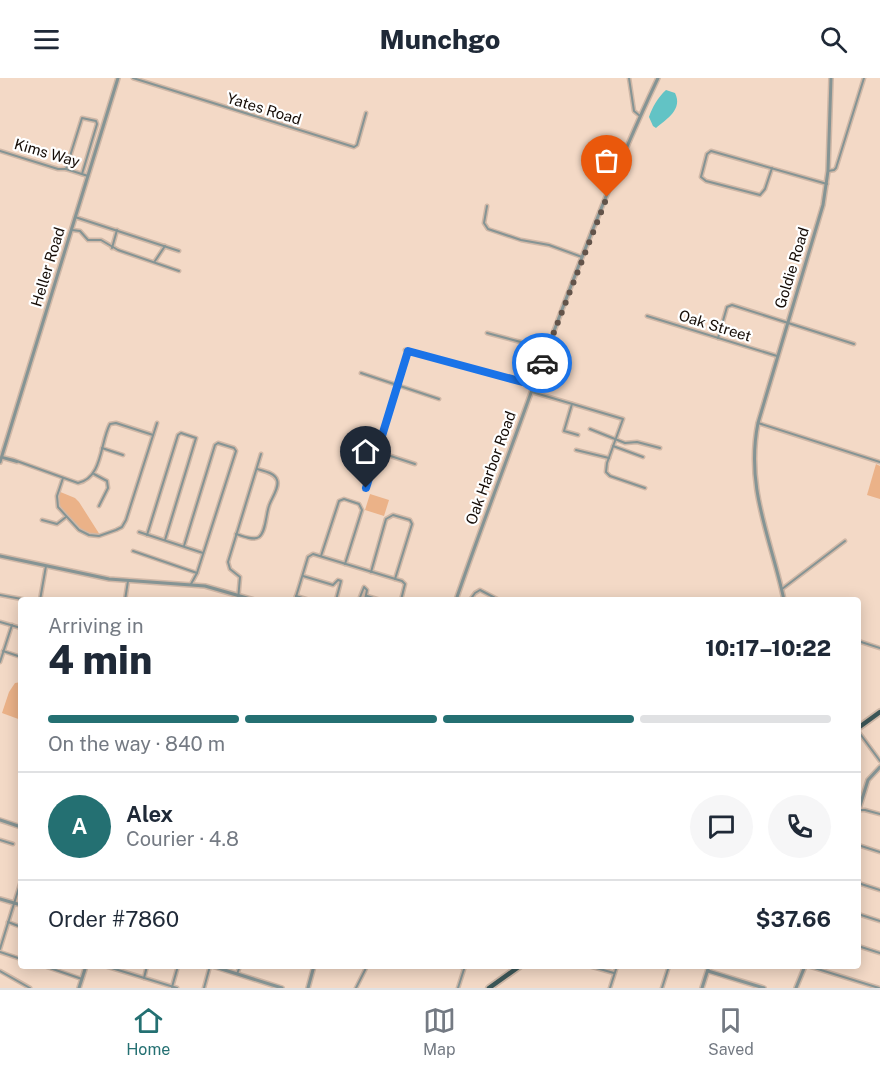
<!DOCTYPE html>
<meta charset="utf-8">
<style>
:root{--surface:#fff;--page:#f6f6f7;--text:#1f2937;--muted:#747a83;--line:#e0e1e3;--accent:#247072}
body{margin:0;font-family:"Public Sans",sans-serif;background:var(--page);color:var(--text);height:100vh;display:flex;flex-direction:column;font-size:22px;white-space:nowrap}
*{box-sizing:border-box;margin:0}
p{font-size:20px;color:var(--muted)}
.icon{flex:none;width:33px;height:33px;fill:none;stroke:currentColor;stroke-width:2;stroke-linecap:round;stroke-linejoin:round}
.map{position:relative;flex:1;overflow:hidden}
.sheet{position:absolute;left:18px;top:519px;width:843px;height:372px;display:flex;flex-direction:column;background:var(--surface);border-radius:6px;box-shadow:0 3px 15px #0003}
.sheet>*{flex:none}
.pin{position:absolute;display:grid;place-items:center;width:51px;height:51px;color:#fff;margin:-62px -26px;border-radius:50% 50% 50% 0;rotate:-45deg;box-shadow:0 0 6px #0007}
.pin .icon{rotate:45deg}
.courier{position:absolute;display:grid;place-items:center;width:60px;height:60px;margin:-30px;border:4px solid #1a73e8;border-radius:50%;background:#fff;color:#222;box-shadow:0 2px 8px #0007}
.summary em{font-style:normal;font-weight:800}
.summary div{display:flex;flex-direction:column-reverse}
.summary{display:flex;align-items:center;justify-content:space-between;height:102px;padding:0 30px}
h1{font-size:39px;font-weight:800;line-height:45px}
.bar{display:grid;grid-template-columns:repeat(4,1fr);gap:9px 6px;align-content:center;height:72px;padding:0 30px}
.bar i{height:8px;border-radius:4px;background:var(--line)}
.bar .current{background:var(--accent)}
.bar p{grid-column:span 4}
.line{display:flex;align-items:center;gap:15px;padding:0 30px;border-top:2px solid var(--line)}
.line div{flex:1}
.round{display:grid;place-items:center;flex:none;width:63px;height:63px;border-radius:32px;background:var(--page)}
header{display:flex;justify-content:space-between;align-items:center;height:78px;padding:0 30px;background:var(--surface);font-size:27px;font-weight:800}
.tabs{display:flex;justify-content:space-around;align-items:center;height:84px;border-top:2px solid var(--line);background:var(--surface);font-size:16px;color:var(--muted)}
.tabs a{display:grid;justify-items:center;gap:3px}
.tabs .current{color:var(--accent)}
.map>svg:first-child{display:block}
</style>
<header><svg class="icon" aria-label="menu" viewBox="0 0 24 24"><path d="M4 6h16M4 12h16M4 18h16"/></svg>Munchgo<svg class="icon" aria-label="search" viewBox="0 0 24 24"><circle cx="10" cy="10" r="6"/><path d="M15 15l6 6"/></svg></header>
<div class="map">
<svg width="880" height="910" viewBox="0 0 880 910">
<rect width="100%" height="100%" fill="#f3d9c6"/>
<g fill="#ebb288">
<polygon points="876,386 880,388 880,421 867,417"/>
<path d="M58,413L75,420L79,424L100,457C80,456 71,443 58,429Z"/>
<polygon points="370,416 389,422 384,438 365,432"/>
<polygon points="21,604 21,642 2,635 9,614 15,605"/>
</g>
<path fill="#62c3c5" d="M666,12L675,15C683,31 667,41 656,50L653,48L649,39C652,30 658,19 666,12Z"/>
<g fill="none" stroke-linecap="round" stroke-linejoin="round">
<defs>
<g id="minor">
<polyline points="133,0 354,69 357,67 366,35"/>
<polyline points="629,0 634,33 640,38"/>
<polyline points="0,73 58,91 66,91 88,98"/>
<polyline points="772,90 765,111 760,117 706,103 701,99 707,76 711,73 827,106"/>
<polyline points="66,91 82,40 96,43 97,46 82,96"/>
<polyline points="828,93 834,92 836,90 864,0"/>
<polyline points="487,128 484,145 488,151 521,162 549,167 582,179"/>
<polyline points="75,139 179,173"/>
<polyline points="72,152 80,153 88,162 101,162 118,172 179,193"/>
<polyline points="112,170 117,152"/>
<polyline points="155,183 165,168"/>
<polyline points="647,238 777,278"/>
<polyline points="487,255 547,271"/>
<polyline points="718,260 727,229 732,227 854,266"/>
<polyline points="405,272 534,307"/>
<polyline points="361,295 439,321"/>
<polyline points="532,314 623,341 607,385 606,394 610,398 645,410"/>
<polyline points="572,326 564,353 578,357"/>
<polyline points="758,345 880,384"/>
<polyline points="590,351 625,365 637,364 660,370"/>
<polyline points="345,363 415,386"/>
<polyline points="613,368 643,379"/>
<polyline points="102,370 123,377"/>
<polyline points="576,372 609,380"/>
<path d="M2,379L14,382L78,405C103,400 100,364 110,346L116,345L153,357"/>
<polyline points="3,380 17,384"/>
<polyline points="94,396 107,403 108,410 99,428"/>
<polyline points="63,400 57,418 58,429 79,452 89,457 99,458 116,452 122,449 126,442 157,345"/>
<polyline points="366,410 408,273"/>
<polyline points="42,442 57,446 66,439"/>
<polyline points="139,454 203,475"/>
<path d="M236,456C243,458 253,463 259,459C266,454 266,436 269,428C271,421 280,409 277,402C275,395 264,393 257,391"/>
<polyline points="147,457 178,357 181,355 196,360 165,462"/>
<polyline points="184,468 215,367 218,365 234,370 236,373 197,495 191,506"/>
<polyline points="133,473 197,495"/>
<polyline points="321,478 339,423 344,421 359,426 362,432 345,486"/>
<polyline points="371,494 386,441 393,437 410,442 412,446 395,501"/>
<polyline points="303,498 333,507 338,502 341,503 336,522"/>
<polyline points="782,511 845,463"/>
<polyline points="0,517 27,522"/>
<polyline points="296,518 309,522"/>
<polyline points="367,518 380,522"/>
<polyline points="40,522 46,488"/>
<polyline points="125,522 128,503"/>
<polyline points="238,522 240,499 230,491 228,484 261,376"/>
<polyline points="295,522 308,479 313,476 402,503 405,506 401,522"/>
<polyline points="359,522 364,509 367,512 365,522"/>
<polyline points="470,522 475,515 480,512 499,522"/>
<polyline points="0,544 21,550"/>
<polyline points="858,563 880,570"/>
<polyline points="3,573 21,579"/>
<polyline points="0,584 12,547"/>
<polyline points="858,653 880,683"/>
<polyline points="858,732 865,732 880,736"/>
<polyline points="0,762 13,766"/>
<polyline points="858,767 880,774"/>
<polyline points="858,805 880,812"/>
<polyline points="858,836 880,843"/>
<polyline points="8,844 21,849"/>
<polyline points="858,868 880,875"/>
<polyline points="0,871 21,803"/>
<polyline points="0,874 21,881"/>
<polyline points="44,888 82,901"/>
<polyline points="105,888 177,910"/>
<polyline points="458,888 464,890"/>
<polyline points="589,888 614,895"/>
<polyline points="808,888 879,910"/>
<polyline points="0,893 30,910"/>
<polyline points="237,896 240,888"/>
<polyline points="144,900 147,888"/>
<polyline points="172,909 178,888"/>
<polyline points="204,910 210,888"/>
<polyline points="356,910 367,888"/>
<polyline points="458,910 465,888"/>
<polyline points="610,910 617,888"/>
<polyline points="662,910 669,888"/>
</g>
<g id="tertiary">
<polyline points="0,384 118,0"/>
<polyline points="0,478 109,501 205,508 254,522"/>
<path d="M456,522C480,452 507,382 532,312C571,207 610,101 658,0"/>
<path d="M784,522C771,460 745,410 758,345L823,127L828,93L831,0"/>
<polyline points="858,734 868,702 880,689"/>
<polyline points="0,742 21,749"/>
<polyline points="0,821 21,827"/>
<polyline points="212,888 282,910"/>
<polyline points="708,893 764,910"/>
<polyline points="79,910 86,888"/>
<polyline points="308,910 314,888"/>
<polyline points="702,910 709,888"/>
<polyline points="796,910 805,888"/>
</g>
<g id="primary">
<polyline points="858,650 880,634"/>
<polyline points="489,910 520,888"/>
</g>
</defs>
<use href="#minor" stroke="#d0b8a7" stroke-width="5"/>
<use href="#tertiary" stroke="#d0b8a7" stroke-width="6"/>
<use href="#primary" stroke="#d0b8a7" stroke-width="8"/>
<use href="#minor" stroke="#859494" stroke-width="2"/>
<use href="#tertiary" stroke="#859494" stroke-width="3"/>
<use href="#primary" stroke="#3b5657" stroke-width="4.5"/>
</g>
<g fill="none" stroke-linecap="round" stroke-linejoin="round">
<polyline stroke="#63544a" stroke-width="6" stroke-dasharray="0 10.8" points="542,285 607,119"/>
<polyline stroke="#1a73e8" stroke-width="8" points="366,410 408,273 534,307 542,285"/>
</g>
<g text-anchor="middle" stroke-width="4.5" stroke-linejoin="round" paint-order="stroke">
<g font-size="15" fill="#160d07" stroke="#fff">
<text transform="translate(264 31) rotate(17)" y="5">Yates Road</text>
<text transform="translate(47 75) rotate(16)" y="5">Kims Way</text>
<text transform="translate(48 189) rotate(-73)" y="5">Heller Road</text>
<text transform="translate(792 190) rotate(-73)" y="5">Goldie Road</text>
<text transform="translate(715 248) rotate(17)" y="5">Oak Street</text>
<text transform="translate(491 390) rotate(-70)" y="5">Oak Harbor Road</text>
</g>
</g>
</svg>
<div class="pin" style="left:607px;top:119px;background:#ea580c"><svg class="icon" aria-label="bag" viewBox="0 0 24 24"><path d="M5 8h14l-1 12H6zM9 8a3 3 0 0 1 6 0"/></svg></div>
<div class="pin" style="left:366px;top:410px;background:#1f2937"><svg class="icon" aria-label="home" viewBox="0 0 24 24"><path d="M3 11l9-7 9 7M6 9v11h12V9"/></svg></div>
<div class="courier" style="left:542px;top:285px"><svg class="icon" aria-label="car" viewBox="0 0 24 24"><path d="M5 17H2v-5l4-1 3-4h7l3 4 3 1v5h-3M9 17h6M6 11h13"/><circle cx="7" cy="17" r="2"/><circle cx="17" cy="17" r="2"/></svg></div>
<section class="sheet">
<div class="summary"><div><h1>4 min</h1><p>Arriving in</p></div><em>10:17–10:22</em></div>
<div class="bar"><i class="current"></i><i class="current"></i><i class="current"></i><i></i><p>On the way · 840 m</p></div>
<div class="line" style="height:108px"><b class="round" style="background:var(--accent);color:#fff">A</b><div><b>Alex</b><p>Courier · 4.8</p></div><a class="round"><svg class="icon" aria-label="chat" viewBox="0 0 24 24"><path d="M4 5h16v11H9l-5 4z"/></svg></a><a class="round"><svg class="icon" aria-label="phone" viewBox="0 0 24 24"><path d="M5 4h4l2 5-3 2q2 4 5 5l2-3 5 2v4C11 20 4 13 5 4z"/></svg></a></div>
<div class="line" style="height:78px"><div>Order #7860</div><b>$37.66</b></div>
</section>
</div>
<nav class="tabs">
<a class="current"><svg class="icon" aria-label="home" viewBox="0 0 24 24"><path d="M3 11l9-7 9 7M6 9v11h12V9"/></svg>Home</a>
<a><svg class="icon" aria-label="map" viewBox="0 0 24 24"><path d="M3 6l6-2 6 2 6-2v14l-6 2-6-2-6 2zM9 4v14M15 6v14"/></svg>Map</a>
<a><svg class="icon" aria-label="saved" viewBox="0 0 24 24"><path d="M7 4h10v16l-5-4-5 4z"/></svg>Saved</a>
</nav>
